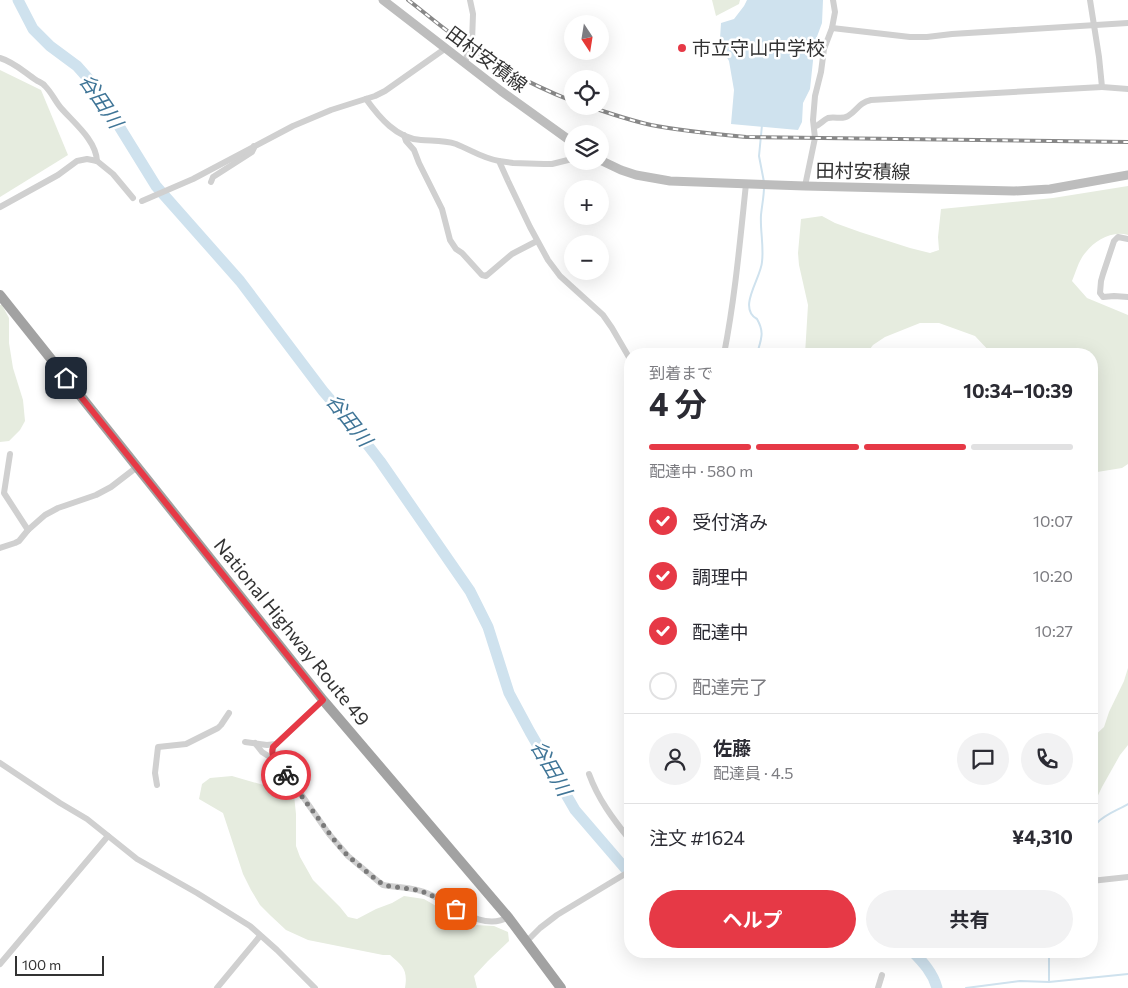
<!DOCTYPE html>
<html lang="ja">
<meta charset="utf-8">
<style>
:root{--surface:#fff;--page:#f2f2f3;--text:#2b2b33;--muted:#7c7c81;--line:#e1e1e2;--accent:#e63946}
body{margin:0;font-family:Commissioner,"Noto Sans JP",sans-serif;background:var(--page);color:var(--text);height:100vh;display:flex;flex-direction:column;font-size:19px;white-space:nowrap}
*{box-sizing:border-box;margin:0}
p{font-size:16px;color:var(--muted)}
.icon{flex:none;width:28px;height:28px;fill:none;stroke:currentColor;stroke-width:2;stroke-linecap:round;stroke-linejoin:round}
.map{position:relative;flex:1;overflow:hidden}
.sheet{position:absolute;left:624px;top:348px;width:474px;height:610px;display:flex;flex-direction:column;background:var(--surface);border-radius:20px;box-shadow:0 5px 20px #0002}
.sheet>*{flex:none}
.needle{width:32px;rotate:168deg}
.controls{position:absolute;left:564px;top:15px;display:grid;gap:10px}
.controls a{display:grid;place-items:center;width:45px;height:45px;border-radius:50%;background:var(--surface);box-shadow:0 5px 20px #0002;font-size:25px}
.scale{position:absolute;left:15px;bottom:12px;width:89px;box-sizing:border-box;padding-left:5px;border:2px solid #333;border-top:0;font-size:14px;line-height:18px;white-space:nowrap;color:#333;-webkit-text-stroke:4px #fff;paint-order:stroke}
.pin{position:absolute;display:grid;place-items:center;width:42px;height:42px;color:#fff;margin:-21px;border-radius:10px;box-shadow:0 2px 8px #0006}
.courier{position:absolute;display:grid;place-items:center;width:50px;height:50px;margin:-25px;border:4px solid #e63946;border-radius:50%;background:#fff;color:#222;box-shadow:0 1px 6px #0007}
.summary em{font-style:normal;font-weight:700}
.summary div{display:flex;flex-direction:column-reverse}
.summary{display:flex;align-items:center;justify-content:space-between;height:85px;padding:0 25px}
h1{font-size:32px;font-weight:700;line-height:38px}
.bar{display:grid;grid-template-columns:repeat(4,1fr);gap:8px 5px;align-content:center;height:60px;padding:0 25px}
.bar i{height:6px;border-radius:4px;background:var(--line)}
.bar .current{background:var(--accent)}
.bar p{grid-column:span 4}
.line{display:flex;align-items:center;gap:12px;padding:0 25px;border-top:1px solid var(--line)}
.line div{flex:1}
.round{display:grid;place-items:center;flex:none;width:52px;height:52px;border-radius:26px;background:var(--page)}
ol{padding:0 25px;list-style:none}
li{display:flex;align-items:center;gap:15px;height:55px}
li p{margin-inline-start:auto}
li .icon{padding:5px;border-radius:50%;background:var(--accent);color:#fff;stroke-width:4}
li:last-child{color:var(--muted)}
li i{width:28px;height:28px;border:2px solid var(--line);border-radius:50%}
.action{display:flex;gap:10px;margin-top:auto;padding:10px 25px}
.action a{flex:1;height:58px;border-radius:30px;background:var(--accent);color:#fff;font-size:20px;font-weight:700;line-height:58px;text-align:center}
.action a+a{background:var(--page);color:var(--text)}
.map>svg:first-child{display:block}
</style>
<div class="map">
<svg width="1128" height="988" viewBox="0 0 1128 988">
<rect width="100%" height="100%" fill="#fff"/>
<g fill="#e6ecdf">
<polygon points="712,0 740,0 739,4 716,16"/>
<polygon points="0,70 41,90 68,155 0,197"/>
<path d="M1128,186V235C1113,230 1095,240 1086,252C1079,259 1076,272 1072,281L1087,298L1128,315V464L1122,468L1091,473V354H992L975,336L939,323H920L885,337L873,345L870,349V354H805L808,305L799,265L798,253L801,219L822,216L835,223L860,232L910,248L930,253L939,250L938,237L941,209L1053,198Z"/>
<polygon points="0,305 2,305 9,318 9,343 13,368 23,400 25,421 20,430 9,441 0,442"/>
<polygon points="1128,668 1128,745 1120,755 1102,787 1091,810 1091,739 1104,727 1109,712 1124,681"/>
<path d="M232,776L277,789L294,795L296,814V846L300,857L313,880L340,907L348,917L357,919L376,909L392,903L404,896L424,899L462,921L475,925L494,926L508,932L509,941L488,961L474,976L477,988H405C408,970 403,966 390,955H383L308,940L286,930L271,916L260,905L251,890L243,874L223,813L199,799L202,784L210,778Z"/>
</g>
<polygon fill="#cfe2ee" points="747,0 823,0 822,23 815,42 810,89 803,103 802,122 798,130 731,124 734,90 729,61 722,49 720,39 721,23 734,19 744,6"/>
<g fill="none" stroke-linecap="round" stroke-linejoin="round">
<g stroke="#cfe2ee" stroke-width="2">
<polyline points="762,125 759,156 764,182"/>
<path d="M757,354C761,339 765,333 757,319C737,308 761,278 762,262C764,246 760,230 761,215C762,205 764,196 764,187"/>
<path d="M1091,834C1093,831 1094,826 1097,823C1105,814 1118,810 1128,804"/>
<polyline points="1049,951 1049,982"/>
<polyline points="966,988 1020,981 1049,982 1128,974"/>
</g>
<g stroke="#cfe2ee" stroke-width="11">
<polyline points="18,0 33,29 50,46 77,66 93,84 156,186 240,281 323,391 353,426 380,461 470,591 488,627 509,693 530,732 575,810 630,874"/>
<path d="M912,951C923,962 933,973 937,988"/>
</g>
<g stroke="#d0d0d0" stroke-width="6">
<polyline points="1090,0 1099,57 1102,87 1128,89"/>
<polyline points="832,28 910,37 927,37 952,34 1128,23"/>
<path d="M0,58C14,62 24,72 36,80C39,82 43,83 45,86C52,93 55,101 61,108C74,123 96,140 97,161"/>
<polyline points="465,63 468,51 472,42 473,14 470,0"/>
<path d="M366,99C379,117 397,139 421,140C432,141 444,140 456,144C471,150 482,158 499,161L508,181L530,227L548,260L560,276L603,315L612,328L630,359"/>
<path d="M814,127C820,125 823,120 828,118C835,116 842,120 848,116C858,110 858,103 871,100L1102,87"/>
<polyline points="404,135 406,141 414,150 419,163 442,209 450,240 456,249 462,253 482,275 486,276 512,254 537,241"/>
<polyline points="499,161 513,163 544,164 552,164 572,159"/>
<polyline points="211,182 213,177 252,152 254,148 254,146"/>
<polyline points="805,186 815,138 813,120 815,96 821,72 824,49 832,28 835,12 833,0"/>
<polyline points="142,201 193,179 293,126 331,110 375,96 385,91 446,48"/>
<polyline points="0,207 58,175 77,161 87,159 97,161 113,174 133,198"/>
<polyline points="1128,239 1118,237 1114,241 1103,274 1101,281 1100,293 1103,297 1114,296 1128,297"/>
<path d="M724,354C735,298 740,241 746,184"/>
<polyline points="10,454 4,493 28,530"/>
<polyline points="0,548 15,543 19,541 28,530 45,515 58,508 96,495 111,487 137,467"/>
<path d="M323,700L275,745L272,750L275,762L289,777L329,834L348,856L379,882L383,885C399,888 415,887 429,894C451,903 483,933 508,917"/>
<polyline points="245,742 267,745 276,744"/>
<polyline points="255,743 262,752 273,759"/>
<polyline points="0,763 60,803 87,819 137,859 197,893 250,926 277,950 315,988"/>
<path d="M589,774C598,799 613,819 630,840"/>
<polyline points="157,785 155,773 158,747 186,744 218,728 221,725 229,713"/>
<polyline points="1091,881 1128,877"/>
<polyline points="526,940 530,938 540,928 557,915 630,871"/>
<polyline points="0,964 108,836"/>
<polyline points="217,988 260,936"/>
<polyline points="878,988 882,975"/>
</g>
<g stroke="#bdbdbd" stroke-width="9">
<polyline points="383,0 501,91 572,142"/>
<polyline points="600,160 621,170 636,175 670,181 805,186 1014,191 1050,189 1128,175"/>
</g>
<polyline stroke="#a2a2a2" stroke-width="10" points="0,295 323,700 508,917 561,988"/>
<defs>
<g id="rail">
<path d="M408,0C429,16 448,33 470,47C501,69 537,87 572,101"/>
<path d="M588,106C608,113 629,120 651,125C682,131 714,134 746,137L1128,142"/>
</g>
</defs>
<use href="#rail" stroke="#888" stroke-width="4"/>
<use href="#rail" stroke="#fff" stroke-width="2" stroke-dasharray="5.5" stroke-linecap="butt"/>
</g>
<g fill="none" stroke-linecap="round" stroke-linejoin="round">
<polyline stroke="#7a7a7a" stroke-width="5" stroke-dasharray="0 9" points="286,775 338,845 348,856 379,882 388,886 418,890 429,894 456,909"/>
<path stroke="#e63946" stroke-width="6" d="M66,378L323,700L273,747C270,760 278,767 286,775"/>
</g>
<circle fill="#e63946" stroke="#fff" stroke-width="2" cx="682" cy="48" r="5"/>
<g text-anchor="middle" stroke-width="5" stroke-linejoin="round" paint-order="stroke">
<g font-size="19" fill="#333" stroke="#fff" text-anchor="start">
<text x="692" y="55">市立守山中学校</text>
</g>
<g font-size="19" fill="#333" stroke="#fff">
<text transform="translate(487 59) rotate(37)" y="7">田村安積線</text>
<text transform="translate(863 171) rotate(1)" y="7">田村安積線</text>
<text transform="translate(292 632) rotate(51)" y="7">National Highway Route 49</text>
</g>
<g font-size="20" font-style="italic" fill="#3f7597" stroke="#fff">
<text transform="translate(101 101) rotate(56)" y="7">谷田川</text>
<text transform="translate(349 420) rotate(52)" y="7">谷田川</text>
<text transform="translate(551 768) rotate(60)" y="7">谷田川</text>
</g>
</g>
</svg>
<div class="controls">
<a><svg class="needle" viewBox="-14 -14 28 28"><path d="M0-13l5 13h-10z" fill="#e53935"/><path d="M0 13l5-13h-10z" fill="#7c7c81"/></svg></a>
<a><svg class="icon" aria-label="locate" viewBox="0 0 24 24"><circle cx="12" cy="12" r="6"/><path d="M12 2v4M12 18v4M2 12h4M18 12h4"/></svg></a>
<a><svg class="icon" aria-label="layers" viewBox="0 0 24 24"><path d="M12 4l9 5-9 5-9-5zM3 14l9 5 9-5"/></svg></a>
<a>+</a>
<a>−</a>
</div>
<div class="scale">100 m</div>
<div class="pin" style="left:456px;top:909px;background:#ea580c"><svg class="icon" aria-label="bag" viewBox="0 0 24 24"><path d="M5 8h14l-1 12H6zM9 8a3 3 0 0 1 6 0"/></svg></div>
<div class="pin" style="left:66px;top:378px;background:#1f2937"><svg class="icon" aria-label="home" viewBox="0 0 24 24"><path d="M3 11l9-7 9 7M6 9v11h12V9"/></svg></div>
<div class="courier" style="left:286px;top:775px"><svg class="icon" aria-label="bike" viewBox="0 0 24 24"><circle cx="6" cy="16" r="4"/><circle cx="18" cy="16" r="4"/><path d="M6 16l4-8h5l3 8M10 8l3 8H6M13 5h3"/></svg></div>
<section class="sheet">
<div class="summary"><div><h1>4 分</h1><p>到着まで</p></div><em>10:34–10:39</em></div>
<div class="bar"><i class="current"></i><i class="current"></i><i class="current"></i><i></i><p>配達中 · 580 m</p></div>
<ol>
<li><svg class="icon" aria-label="check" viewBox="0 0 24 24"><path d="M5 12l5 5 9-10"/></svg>受付済み<p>10:07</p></li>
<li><svg class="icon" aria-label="check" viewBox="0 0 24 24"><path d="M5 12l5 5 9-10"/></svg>調理中<p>10:20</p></li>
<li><svg class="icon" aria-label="check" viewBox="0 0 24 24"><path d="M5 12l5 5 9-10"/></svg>配達中<p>10:27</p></li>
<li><i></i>配達完了</li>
</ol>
<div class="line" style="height:90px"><a class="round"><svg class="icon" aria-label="person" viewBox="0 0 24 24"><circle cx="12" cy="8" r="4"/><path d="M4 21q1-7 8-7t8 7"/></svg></a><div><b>佐藤</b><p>配達員 · 4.5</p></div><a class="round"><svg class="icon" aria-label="chat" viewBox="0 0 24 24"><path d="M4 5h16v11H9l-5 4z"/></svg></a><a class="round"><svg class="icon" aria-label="phone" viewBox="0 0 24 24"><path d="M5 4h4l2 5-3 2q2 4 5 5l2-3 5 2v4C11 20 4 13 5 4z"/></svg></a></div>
<div class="line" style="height:65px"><div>注文 #1624</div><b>¥4,310</b></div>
<div class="action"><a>ヘルプ</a><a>共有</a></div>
</section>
</div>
